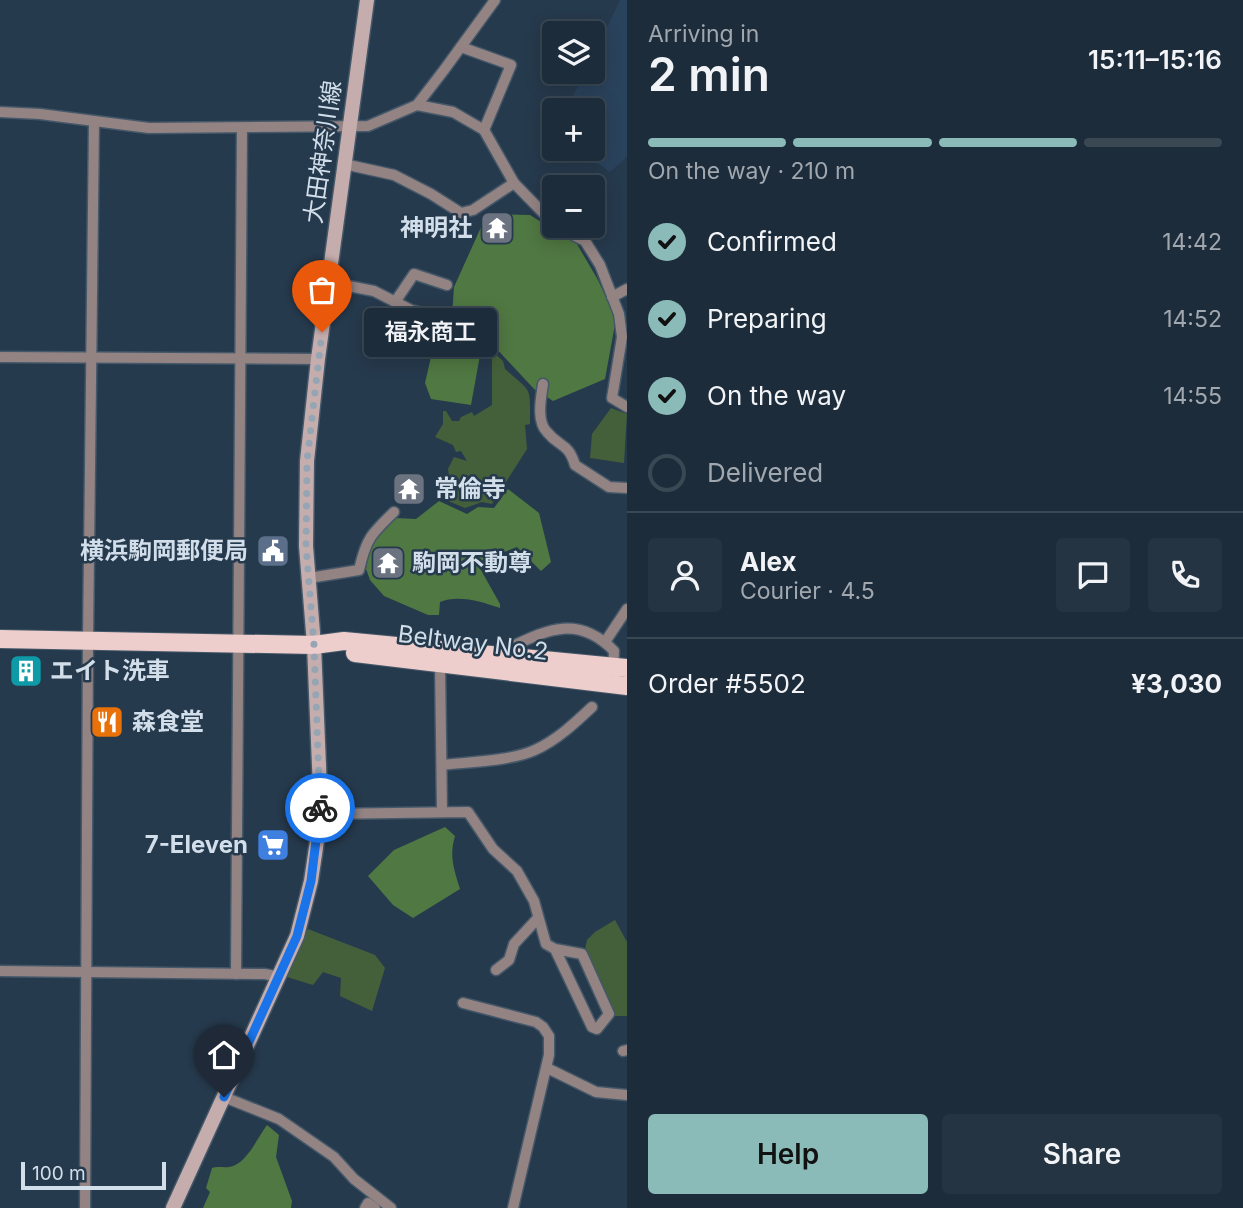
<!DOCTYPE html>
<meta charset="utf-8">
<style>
:root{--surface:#1c2c3a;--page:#253442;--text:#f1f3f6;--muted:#a0a7af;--line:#3a4854;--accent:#8bbbb9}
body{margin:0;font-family:Inter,"Noto Sans JP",sans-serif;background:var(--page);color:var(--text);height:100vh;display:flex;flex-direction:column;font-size:26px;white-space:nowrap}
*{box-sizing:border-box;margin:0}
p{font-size:23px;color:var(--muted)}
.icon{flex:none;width:38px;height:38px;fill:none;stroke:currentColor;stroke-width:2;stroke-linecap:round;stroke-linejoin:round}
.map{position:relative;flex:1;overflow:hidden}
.sheet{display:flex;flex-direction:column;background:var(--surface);width:616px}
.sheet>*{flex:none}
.fabs{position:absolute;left:542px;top:21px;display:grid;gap:14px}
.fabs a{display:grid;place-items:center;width:63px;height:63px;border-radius:7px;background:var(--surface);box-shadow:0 4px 18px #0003,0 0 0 2px var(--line);font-size:35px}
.scale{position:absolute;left:21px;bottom:18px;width:145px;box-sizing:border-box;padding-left:7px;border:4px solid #d2deea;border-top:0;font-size:19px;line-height:24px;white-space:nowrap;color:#d2deea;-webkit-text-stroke:5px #263a4d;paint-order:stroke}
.pin{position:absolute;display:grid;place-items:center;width:60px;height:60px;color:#fff;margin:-72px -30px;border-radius:50% 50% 50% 0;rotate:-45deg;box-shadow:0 0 7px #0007}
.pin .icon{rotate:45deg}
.courier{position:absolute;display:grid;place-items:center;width:70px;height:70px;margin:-35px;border:5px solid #1a73e8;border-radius:50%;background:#fff;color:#222;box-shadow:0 2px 9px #0007}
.bubble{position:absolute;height:49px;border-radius:7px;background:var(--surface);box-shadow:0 4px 18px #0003,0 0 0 2px var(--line);font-size:23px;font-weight:600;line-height:49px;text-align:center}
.head em{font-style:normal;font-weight:600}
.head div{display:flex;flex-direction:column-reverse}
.head{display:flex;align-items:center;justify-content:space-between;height:119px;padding:0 21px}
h1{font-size:46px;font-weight:600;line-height:52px}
.bar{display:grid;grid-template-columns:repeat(4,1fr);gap:10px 7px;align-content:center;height:84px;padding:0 21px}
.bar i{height:9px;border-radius:5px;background:var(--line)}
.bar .active{background:var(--accent)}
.bar p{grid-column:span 4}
.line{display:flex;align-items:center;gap:18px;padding:0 21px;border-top:2px solid var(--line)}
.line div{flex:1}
.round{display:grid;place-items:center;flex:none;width:74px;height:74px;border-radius:7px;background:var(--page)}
ol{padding:0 21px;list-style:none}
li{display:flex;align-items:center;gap:21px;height:77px}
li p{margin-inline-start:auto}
li .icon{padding:7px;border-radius:50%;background:var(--accent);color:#111;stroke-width:4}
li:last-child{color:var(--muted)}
li i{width:38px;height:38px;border:4px solid var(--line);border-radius:50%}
.cta{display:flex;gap:14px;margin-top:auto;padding:14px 21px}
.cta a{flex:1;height:80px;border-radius:7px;background:var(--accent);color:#111;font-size:28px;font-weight:600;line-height:80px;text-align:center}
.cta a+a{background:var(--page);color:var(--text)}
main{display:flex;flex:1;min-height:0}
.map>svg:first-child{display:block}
</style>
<main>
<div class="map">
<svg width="627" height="1208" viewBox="0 0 627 1208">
<rect width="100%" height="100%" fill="#263a4d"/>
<polygon fill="#2a435c" points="620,0 627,0 627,157 610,172 577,149 593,149 593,110 565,110 586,72 593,72 593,57"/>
<g fill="#44603a">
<path d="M492,351L503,361L505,369C533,394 530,385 530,424L525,425L527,449L492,504L482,502L465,508L448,501L450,483L448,469L454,457L467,461L461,451L456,452L453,445L435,437L443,424V411H446L452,421H459L461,417L472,412L474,416L492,405Z"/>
<polygon points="611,408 627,414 624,463 590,458 592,434"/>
<polygon points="615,920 627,942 627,1016 613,1016 584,954 587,940 595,932"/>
<polygon points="308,929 375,955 385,968 372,1011 340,996 341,978 323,972 313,985 287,977"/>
</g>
<g fill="#507842">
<polygon points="487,214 530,215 577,244 598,280 616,319 605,379 553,401 547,397 546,384 535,390 493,345 482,344 471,405 431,399 425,383 439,322 452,316 454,287"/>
<path d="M508,489L539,513L551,562L541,571L517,547L477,563L500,604V608C483,602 458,594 440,602L439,615H428L384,596L370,580L366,569L371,544L395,518L416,519L439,501L467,514L478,507L494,508Z"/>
<path d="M445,827L455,836C449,856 454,869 460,889L413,918L393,905L368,876L394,850Z"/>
<path d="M267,1125L279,1135L276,1157L292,1201L291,1208H203L210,1192L206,1188L212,1168C218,1166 223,1168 229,1167C247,1164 257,1138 267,1125Z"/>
</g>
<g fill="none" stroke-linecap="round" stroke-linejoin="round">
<defs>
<g id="street">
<polyline points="461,47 511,65 484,130"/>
<polyline points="417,105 453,112 484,130 514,183 555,225"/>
<polyline points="0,112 40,114 149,128 368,126 417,105 444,70 495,0"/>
<polyline points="344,164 394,175 431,194 461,213 473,210 514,183"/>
<polyline points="556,226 585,241 600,265 619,314 622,337 612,398 627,407"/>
<polyline points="328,282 374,291 411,310 423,313"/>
<polyline points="612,297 627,289"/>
<polyline points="395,302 414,274 447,285"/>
<polyline points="0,357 318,359"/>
<path d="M543,384C541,398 536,421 547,432C560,448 568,442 575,465L609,487L627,488"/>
<path d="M309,578L359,570C366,539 371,534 394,512"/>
<polyline points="605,642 627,609"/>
<path d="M498,653C540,634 574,610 614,651L613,671"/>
<polyline points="440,664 442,811"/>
<path d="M442,765C468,762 511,761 535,750C557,740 575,723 592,707"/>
<polyline points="321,814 468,812 493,849 517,871 534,901 546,944 555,949 582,954 609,1014 597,1029 592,1027 555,949"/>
<polyline points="496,970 509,960 514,944 538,918"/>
<polyline points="0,971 265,974 280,977"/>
<polyline points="236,974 242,128"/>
<polyline points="463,1003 536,1022 543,1027 549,1036 549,1055 513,1208"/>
<polyline points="623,1051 627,1050"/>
<polyline points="547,1068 596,1092 627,1095"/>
<polyline points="224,1097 279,1119 334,1157 354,1179 391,1208"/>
<polyline points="85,1208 88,640 94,122"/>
<polyline points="365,1208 368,1203 375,1208"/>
</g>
<polyline id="secondary" points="173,1208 297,936 311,881 321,814 314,645 306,546 307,461 318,359 367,0"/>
<g id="primary">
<polyline points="0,639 314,645 344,641 627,668"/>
<polyline points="355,653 627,686"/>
</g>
</defs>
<use href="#street" stroke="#455869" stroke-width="13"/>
<use href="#secondary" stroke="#455869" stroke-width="17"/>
<use href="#primary" stroke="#455869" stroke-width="20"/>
<use href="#street" stroke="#938383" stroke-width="10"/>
<use href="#secondary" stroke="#c6adad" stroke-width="14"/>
<use href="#primary" stroke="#eececd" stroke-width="18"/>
</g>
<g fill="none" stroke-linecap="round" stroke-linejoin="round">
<polyline stroke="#96a5b3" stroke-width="7" stroke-dasharray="0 12.6" points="320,808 314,645 306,546 307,461 322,332"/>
<polyline stroke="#1a73e8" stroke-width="9" points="224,1097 297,936 311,881 320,808"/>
</g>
<defs>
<symbol id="temple-square" viewBox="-11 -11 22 22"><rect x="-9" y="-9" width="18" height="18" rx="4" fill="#6b7280" stroke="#263a4d"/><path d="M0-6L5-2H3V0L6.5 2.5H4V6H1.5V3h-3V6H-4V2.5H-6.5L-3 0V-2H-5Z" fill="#fff"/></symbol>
<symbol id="civic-square" viewBox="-11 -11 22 22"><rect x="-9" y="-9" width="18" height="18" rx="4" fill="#5c6f8a" stroke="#263a4d"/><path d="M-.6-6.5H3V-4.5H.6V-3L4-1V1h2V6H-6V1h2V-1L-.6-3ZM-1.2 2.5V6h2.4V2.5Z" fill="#fff"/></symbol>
<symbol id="building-square" viewBox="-11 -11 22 22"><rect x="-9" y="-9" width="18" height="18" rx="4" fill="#0f9aa8" stroke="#263a4d"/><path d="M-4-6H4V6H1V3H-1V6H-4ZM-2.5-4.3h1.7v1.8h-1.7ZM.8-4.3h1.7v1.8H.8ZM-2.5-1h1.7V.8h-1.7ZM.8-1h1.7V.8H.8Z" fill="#fff"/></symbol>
<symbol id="restaurant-square" viewBox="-11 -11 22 22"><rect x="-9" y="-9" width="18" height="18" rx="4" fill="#e8710a" stroke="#263a4d"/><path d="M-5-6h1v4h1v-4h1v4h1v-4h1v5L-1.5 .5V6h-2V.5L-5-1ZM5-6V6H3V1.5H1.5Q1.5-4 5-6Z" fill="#fff"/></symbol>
<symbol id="supermarket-square" viewBox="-11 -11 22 22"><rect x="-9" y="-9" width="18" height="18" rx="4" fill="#3f7fe0" stroke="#263a4d"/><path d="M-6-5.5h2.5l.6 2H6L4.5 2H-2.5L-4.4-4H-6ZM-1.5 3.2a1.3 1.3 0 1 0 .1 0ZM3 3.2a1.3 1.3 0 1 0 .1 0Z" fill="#fff"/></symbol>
</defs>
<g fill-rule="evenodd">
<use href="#temple-square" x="478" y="209" width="38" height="38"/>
<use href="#temple-square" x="390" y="470" width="38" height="38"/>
<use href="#civic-square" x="254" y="532" width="38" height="38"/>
<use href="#temple-square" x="369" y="544" width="38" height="38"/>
<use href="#building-square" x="7" y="652" width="38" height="38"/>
<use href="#restaurant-square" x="88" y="703" width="38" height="38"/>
<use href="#supermarket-square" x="254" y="826" width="38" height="38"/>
</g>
<g text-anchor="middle" stroke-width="5" stroke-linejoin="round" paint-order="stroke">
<g font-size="24" fill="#d2deea" stroke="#263a4d">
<text transform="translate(323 152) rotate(-82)" y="8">大田神奈川線</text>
<text transform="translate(473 643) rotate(7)" y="8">Beltway No.2</text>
</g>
<g font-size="24" font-weight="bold" fill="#d2deea" stroke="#263a4d" text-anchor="start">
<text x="472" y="236" text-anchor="end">神明社</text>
<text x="434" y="497">常倫寺</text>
<text x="248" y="559" text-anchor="end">横浜駒岡郵便局</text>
<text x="412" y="571">駒岡不動尊</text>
<text x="50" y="679">エイト洗車</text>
<text x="132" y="730">森食堂</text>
<text x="248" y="853" text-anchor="end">7-Eleven</text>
</g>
</g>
</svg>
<div class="fabs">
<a><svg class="icon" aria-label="layers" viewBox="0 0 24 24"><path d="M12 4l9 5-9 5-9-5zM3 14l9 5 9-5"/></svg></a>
<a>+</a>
<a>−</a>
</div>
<div class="scale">100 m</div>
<div class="pin" style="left:322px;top:332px;background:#ea580c"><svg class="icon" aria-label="bag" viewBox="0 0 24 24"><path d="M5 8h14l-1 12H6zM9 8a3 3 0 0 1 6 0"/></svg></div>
<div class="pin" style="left:224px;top:1097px;background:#1f2937"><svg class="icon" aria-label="home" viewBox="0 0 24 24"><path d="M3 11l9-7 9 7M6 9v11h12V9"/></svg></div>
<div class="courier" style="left:320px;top:808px"><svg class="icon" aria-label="bike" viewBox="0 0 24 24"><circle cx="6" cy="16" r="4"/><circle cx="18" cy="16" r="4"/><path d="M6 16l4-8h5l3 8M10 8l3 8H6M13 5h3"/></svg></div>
<div class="bubble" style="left:364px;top:308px;width:133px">福永商工</div>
</div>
<section class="sheet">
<div class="head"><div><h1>2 min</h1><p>Arriving in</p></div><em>15:11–15:16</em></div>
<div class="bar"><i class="active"></i><i class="active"></i><i class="active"></i><i></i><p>On the way · 210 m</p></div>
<ol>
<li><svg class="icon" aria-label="check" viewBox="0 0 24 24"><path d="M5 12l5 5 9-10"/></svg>Confirmed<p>14:42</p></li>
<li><svg class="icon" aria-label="check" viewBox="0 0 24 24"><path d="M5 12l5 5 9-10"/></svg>Preparing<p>14:52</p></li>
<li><svg class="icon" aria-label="check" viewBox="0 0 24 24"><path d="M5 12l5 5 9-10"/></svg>On the way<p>14:55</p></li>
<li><i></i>Delivered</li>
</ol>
<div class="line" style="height:126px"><a class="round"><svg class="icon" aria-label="person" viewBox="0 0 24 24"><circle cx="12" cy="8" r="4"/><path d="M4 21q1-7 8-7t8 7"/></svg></a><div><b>Alex</b><p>Courier · 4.5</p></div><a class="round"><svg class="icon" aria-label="chat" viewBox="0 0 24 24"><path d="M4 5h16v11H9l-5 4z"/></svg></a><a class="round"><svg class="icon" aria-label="phone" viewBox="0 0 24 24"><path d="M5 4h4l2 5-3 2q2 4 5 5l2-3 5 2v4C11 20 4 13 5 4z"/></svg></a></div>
<div class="line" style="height:91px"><div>Order #5502</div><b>¥3,030</b></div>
<div class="cta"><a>Help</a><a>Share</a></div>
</section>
</main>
